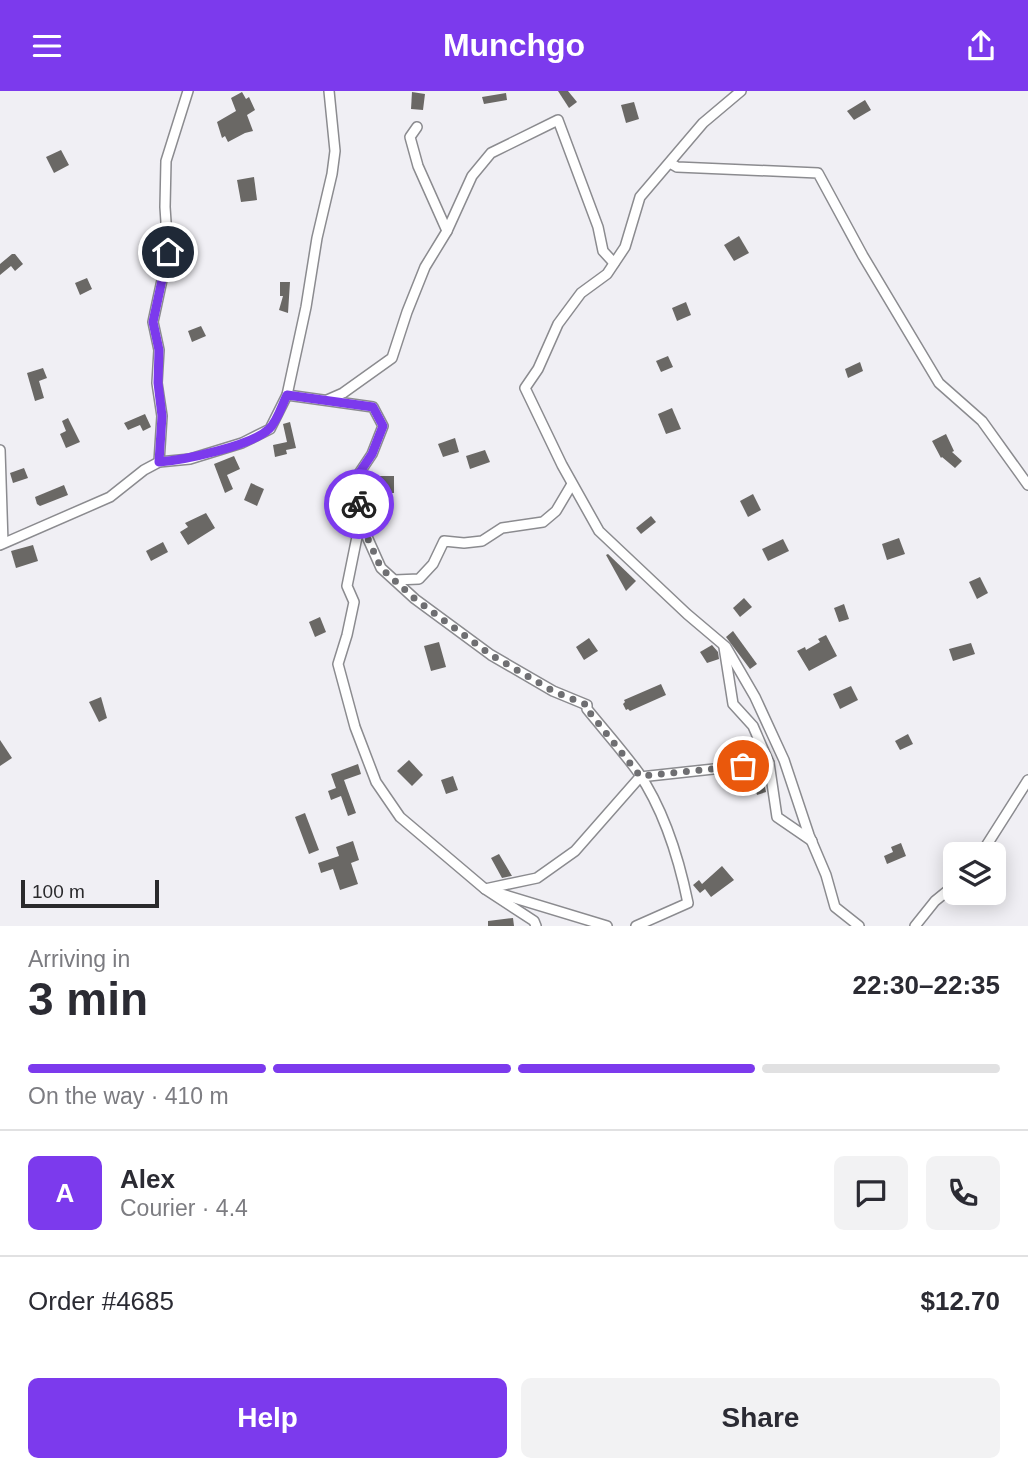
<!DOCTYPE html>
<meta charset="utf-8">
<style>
:root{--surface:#fff;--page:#f2f2f3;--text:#2b2b33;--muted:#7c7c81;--line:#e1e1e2;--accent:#7c3aed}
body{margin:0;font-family:Arial,sans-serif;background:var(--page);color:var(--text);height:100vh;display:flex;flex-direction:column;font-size:26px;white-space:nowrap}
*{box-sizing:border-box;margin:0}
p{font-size:23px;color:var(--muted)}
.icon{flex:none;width:38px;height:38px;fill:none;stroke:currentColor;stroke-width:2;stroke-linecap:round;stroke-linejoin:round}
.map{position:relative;height:835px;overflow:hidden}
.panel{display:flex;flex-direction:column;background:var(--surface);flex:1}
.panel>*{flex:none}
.buttons{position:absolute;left:943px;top:751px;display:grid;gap:14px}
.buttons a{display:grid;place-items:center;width:63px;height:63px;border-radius:10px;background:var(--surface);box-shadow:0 4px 18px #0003;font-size:35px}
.scale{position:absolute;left:21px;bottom:18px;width:138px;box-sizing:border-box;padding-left:7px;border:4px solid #2a2a2c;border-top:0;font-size:19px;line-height:24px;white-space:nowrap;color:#2a2a2c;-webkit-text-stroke:5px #f0eff4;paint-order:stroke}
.pin{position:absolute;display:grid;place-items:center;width:60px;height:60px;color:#fff;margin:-30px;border:4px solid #fff;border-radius:50%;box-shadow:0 2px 7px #0007}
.courier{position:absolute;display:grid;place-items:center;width:70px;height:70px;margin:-35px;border:5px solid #7c3aed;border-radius:50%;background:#fff;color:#222;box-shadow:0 2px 9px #0007}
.overview em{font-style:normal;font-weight:800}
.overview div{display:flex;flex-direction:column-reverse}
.overview{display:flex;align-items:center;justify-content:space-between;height:119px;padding:0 28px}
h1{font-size:46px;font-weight:800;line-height:52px}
.bar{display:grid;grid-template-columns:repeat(4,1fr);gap:10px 7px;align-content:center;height:84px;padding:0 28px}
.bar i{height:9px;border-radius:5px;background:var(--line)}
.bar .on{background:var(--accent)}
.bar p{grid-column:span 4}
.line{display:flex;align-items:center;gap:18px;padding:0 28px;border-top:2px solid var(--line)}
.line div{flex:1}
.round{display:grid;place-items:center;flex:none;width:74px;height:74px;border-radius:10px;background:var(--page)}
.button{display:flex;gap:14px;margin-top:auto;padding:14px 28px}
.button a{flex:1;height:80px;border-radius:10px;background:var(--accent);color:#fff;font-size:28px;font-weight:800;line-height:80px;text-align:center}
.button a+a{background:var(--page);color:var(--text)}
header{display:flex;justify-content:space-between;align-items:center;height:91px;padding:0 28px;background:var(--accent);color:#fff;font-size:32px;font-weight:800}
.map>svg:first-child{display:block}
</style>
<header><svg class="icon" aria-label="menu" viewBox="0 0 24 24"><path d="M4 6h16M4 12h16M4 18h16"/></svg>Munchgo<svg class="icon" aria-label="share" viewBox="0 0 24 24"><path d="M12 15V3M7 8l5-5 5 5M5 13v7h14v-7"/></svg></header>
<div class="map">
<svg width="1028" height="835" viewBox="0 0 1028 835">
<rect width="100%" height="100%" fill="#f0eff4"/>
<g fill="#6a6865">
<polygon points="558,0 568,0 577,11 569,17"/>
<polygon points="242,1 246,8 249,6 255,19 247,24 253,40 245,42 228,51 225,45 222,47 217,31 236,20 231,7"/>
<polygon points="412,1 425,3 423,19 411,18"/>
<polygon points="506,2 507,9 484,13 482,6"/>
<polygon points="865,9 871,19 854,29 847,20"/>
<polygon points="634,11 639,28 626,32 621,14"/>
<polygon points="61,59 69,74 54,82 46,66"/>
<polygon points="254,86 257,109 241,111 237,89"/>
<polygon points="739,145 749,162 734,170 724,154"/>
<polygon points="12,163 15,163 23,173 15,180 11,175 0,184 0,173"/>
<polygon points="87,187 92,198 80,204 75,192"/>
<polygon points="280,191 290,191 288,222 279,219 283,205 280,205"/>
<polygon points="686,211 691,224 677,230 672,217"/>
<polygon points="201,235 206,245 192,251 188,240"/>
<polygon points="668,265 673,276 661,281 656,270"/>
<polygon points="860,271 863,280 848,287 845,278"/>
<polygon points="43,277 47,287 39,290 44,307 35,310 27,282"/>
<polygon points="672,317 681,338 666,343 658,323"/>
<polygon points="145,323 151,336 143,340 140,334 128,339 124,332"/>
<polygon points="68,327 80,351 66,357 60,343 66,340 62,330"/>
<polygon points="290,331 296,357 286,359 287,363 275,366 273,354 287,351 283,333"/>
<polygon points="946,343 954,360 952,361 962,370 955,377 942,366 941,367 932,350"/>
<polygon points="455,347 459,361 443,366 438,353"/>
<polygon points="485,359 490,371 470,378 466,365"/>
<polygon points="234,365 240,378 227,384 233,398 225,402 214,373"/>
<polygon points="24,377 28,387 13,392 10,382"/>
<rect x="378" y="385" width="16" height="17"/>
<polygon points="251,392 264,398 257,415 244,409"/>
<polygon points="64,394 68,404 40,415 37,413 35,406"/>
<polygon points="753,403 761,419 748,426 740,410"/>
<polygon points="206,422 215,437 188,454 180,441 188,436 185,432"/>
<polygon points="651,425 656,431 641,443 636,437"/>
<polygon points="899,447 905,463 887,469 882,453"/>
<polygon points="783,448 789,460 768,470 762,458"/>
<polygon points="163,451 168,461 151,470 146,460"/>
<polygon points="33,454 38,470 16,477 11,460"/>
<polygon points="608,463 636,490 626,500 606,464"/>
<polygon points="980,486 988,502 977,508 969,491"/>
<polygon points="744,507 752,516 740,526 733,517"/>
<polygon points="844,513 849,528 839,531 834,517"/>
<polygon points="320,526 326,541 315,546 309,531"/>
<polygon points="733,540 757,573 750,578 726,546"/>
<polygon points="826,544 837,565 809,580 797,560 805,556 806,559 820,551 818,548"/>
<polygon points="589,547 598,560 584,569 576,556"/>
<polygon points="439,551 446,576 431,580 424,555"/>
<polygon points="971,552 975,563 953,570 949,558"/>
<polygon points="712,554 718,561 719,568 707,572 700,561"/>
<polygon points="661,593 666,604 630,620 628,618 626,619 623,613 625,611 624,609"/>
<polygon points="851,595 858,609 840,618 833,603"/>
<polygon points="101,606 107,627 99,631 89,611"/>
<polygon points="908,643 913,653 900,659 895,650"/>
<polygon points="0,649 12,667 0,675"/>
<polygon points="409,669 423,684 412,695 397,680"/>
<polygon points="358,673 361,683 344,689 356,722 348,725 341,705 331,709 328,700 336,697 331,683"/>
<polygon points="453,685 458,699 446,703 441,689"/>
<polygon points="763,686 766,701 757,704 753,689"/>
<polygon points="305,722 319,759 309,763 295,726"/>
<polygon points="353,750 359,769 351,772 358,793 340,799 333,778 321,782 318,772 339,765 336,756"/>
<polygon points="901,752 906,765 887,773 884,765 893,761 891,756"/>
<polygon points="499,763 512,785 511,785 502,787 491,767"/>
<polygon points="722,775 734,789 711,806 705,798 700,802 693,794 699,789 702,793"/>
<polygon points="513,827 514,835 488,835 488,830"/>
</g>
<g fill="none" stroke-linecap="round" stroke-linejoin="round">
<defs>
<g id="minor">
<polyline points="741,0 703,32 640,106 625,156 607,183 581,202 558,233 538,278 525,297 562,374 599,440 687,523 726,556 755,606 784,669 809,744 826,784 835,816 859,835"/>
<polyline points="417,36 410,46 418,75 447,140"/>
<polyline points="670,72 677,76 818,82 863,165 939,292 982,330 1028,394"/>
<polyline points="287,304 373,316 383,335 372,363 358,384 359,436 347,495 354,511 347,544 338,573 355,636 376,691 400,726 485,798 534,830 536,835"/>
<polyline points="327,309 343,302 392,267 407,221 425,176 447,140 472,85 491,62 558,29 598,136 603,160 614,172"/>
<polyline points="0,359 3,452"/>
<polyline points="159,371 162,325 157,292 159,259 153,231 168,161 165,116 166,70 188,0"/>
<path d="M360,430L381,477L415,508L491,564L553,600L587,614V618C604,639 622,659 638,681C664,719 679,768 688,812L636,835"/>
<polyline points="0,454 110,406 144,379 159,371 190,368 242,352 270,338 287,304 306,216 317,147 332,83 335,60 329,0"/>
<polyline points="395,489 419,488 433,473 444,450 464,452 482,450 502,437 543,431 556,420 572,393"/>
<polyline points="724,556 733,613 753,635 769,672"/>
<polyline points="981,763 1028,689"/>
<polyline points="485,798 537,787 575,760 640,686 769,672 777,726 812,750"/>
<polyline points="495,801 607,835"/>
<polyline points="915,835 935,810 956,793"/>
</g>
</defs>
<use href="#minor" stroke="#8b8b8f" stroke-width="12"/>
<use href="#minor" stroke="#fff" stroke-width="9"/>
</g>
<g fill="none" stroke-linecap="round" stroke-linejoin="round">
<polyline stroke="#6f6f72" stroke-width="7" stroke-dasharray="0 12.6" points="359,413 359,428 381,477 415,508 491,564 553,600 587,614 587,618 640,685 743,675"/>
<path stroke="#7c3aed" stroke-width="9" d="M168,161L153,231L159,259L158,292L162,325L159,371C184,369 251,355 269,338C277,331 282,314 287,304L373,316L383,335L372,363L358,384L359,413"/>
</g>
</svg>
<div class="buttons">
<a><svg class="icon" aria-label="layers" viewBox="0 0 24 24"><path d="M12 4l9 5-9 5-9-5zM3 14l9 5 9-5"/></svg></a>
</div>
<div class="scale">100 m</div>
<div class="pin" style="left:743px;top:675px;background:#ea580c"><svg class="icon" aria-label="bag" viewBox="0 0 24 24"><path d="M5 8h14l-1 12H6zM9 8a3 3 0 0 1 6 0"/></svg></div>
<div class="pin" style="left:168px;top:161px;background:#1f2937"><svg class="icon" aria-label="home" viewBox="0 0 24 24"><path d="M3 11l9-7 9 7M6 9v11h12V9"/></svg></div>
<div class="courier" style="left:359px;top:413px"><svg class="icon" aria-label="bike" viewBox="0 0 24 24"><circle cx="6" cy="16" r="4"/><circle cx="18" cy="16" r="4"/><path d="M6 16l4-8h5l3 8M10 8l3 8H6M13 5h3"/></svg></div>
</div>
<section class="panel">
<div class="overview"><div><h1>3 min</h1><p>Arriving in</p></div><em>22:30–22:35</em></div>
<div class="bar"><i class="on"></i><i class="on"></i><i class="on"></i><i></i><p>On the way · 410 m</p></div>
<div class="line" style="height:126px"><b class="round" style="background:var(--accent);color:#fff">A</b><div><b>Alex</b><p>Courier · 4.4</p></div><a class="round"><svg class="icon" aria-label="chat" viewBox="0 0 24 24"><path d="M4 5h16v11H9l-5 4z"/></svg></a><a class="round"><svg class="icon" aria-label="phone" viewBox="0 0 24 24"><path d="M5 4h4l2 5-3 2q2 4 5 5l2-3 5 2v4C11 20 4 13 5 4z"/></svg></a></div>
<div class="line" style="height:91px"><div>Order #4685</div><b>$12.70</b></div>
<div class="button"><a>Help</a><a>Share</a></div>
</section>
